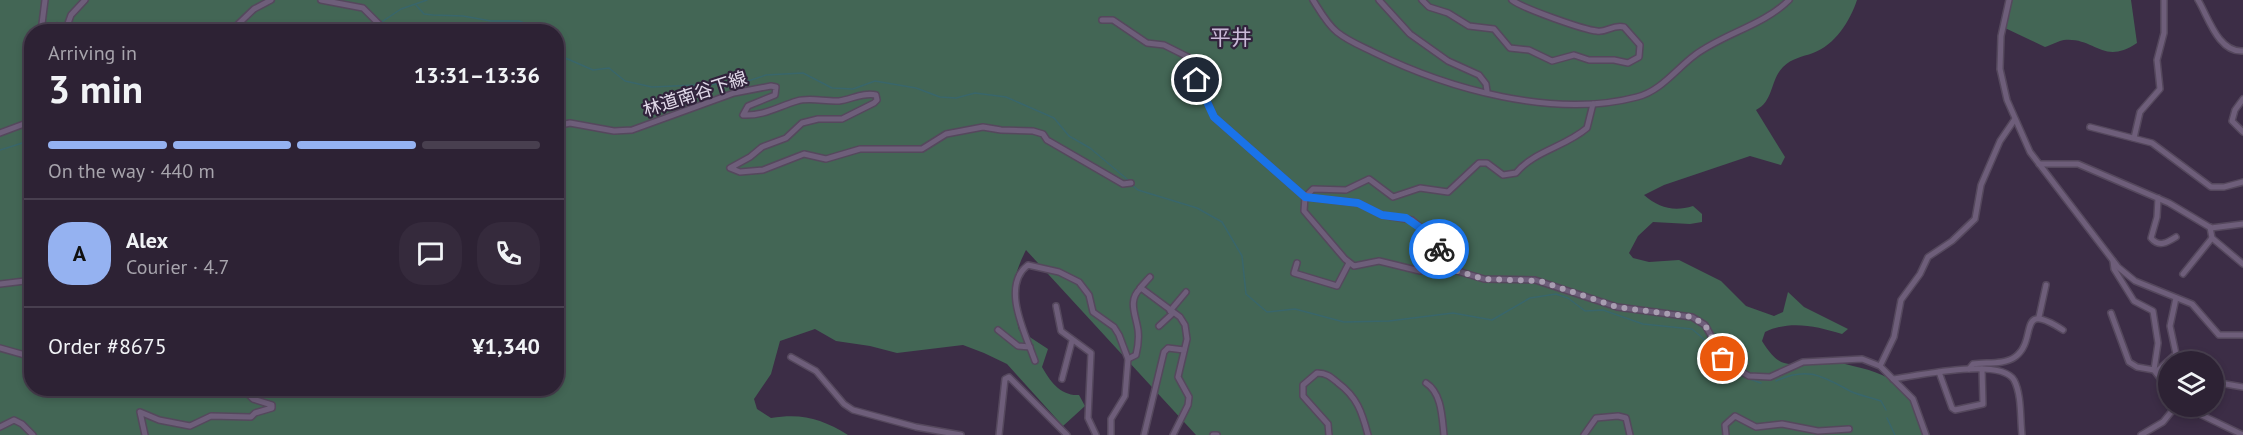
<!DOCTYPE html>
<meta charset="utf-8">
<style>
:root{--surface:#2d2234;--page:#352a3c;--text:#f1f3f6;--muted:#a7a4ac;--line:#483f4f;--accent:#95b2f1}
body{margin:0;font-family:"PT Sans","Noto Sans JP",sans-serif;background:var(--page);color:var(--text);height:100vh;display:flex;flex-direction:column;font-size:22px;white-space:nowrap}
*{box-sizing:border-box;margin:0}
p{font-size:20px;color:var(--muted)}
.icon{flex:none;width:33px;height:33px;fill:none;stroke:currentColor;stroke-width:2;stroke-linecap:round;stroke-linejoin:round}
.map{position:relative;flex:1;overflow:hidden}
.sheet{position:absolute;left:24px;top:24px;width:540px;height:372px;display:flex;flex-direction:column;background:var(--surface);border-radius:24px;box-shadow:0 3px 9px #0003,0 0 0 2px var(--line)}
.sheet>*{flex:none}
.fabs{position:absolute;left:2158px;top:351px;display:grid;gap:12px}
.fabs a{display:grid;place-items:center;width:66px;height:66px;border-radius:50%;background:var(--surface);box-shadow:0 3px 9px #0003,0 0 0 2px var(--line);font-size:30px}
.pin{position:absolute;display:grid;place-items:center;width:51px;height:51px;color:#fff;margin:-26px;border:3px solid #fff;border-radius:50%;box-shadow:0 2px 6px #0007}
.courier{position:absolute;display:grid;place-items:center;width:60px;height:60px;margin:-30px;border:4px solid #1a73e8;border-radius:50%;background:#fff;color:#222;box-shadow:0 2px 8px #0007}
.overview em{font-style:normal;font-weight:700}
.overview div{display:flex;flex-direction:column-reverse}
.overview{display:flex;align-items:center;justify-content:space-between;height:102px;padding:0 24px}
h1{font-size:39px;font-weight:700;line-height:45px}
.bar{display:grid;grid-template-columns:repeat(4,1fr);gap:9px 6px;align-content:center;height:72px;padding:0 24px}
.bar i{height:8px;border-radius:4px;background:var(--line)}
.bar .current{background:var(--accent)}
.bar p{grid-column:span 4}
.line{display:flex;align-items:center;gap:15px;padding:0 24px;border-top:2px solid var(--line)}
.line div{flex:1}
.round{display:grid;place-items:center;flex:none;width:63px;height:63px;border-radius:24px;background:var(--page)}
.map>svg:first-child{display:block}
</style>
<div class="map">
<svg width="2243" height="435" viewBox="0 0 2243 435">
<rect width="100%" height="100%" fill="#3c2d46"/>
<g fill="#436655" fill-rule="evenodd">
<path d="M0,0H1857C1850,21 1835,45 1813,53C1802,57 1792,58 1783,67C1770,80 1774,101 1756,110L1785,157L1781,165L1750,156L1664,185L1644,195C1659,208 1674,212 1693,206L1702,214V222L1690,224L1653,222L1638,236L1629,253L1633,258L1649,262L1679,260L1721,281L1746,306L1774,316L1783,312L1788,292L1804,307L1848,329L1842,334C1816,326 1790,320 1765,332L1762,341C1785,378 1794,359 1825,360C1834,361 1844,364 1853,366C1899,376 1913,392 1930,435H1196L1026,250C1010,282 1011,296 1019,330L1048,349L1042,367C1050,381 1060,396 1079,395L1085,406L1063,426L1007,364L984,353L963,345L897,353L870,346L836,341L815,329L780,341L771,374L754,399L757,409L771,418C803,413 822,419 848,435H0ZM32,32H556V388H32Z"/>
<path d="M2009,0H2131L2137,43C2103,66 2095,37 2064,40C2058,41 2051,45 2045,47L2005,28Z"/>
</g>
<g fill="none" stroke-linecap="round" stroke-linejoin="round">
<g stroke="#39666b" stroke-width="1.5">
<polyline points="416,5 424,14 433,15 463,16 491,21 519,21 530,25 536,32"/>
<polyline points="380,23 401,9 427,0"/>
<polyline points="357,32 361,27 376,25"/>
<polyline points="556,54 593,70 609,68 625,81 652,87 742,83 766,75 803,73 832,88 853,89 875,81 916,88 940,97 956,98 975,93 1006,97 1054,118 1069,136 1090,148 1128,180"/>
<polyline points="0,150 32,140"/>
<polyline points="1131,184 1138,190 1197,208 1222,222 1242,256 1246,294 1267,312 1295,309 1344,322 1389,321 1453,313 1492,320 1530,298 1556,294 1568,298 1585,311 1603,310 1643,324 1692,329 1705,340 1731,372 1761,383"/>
<path d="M1776,381C1807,366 1822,376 1850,391C1860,396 1871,397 1881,401L1886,410"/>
<polyline points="1887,418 1895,435"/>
</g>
<defs>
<g id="street">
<polyline points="321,0 363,8 387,32"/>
<path d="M1313,0C1320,11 1327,24 1337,32C1348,41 1361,46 1373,52C1448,89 1554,119 1637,97C1661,91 1676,69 1695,55C1723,34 1764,25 1789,0"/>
<polyline points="1379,0 1410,34 1448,61 1479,75 1486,84 1487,91"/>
<path d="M1422,0L1429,7L1448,13L1469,26L1494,29L1510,48L1529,50L1552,61L1574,55L1589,60H1614L1628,63L1639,57L1640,45L1624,27C1613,24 1606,33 1597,31C1584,30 1522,8 1512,0"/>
<polyline points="2009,0 2001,36 2000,69 2007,100 2030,152 2118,267 2135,281 2192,304 2219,335 2243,335"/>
<path d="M2198,0C2208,16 2218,53 2243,51"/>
<polyline points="1102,20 1113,20 1147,43 1164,45 1188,57 1214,117 1305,197 1358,203 1382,215 1412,220 1434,239 1442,254 1444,267"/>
<polyline points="41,32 45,0"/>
<polyline points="49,32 57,26 60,32"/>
<polyline points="65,32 71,15 85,0"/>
<polyline points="230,32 254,9 271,0"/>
<polyline points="2243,99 2235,110 2232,121 2243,132"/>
<path d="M1593,104L1587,128C1565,147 1534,151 1516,173L1503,175L1487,163H1479L1448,192L1420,188L1393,197L1369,179L1346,190L1313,189L1305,197L1304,211L1345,259L1354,266L1379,261L1420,271L1444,267L1484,279L1535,280L1617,307L1692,317L1705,325L1727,364L1749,376L1770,377L1803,362L1862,359L1880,366L1913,399L1926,435"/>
<path d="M556,126L570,123L614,131L632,130L734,93L771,86L776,87L775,95L748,106L743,115C764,116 777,107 797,101C810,97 826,102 839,101C852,99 864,92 876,95L877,100L874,103L842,119H818L802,123L786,138L762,147L750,157L730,168L740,172L763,170L804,154L826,159L860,149H922L946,134L983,127L1001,130L1033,131L1043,134L1047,140L1123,184L1131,183"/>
<polyline points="2090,127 2152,143 2211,187 2224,187 2243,182"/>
<polyline points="0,133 32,121"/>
<polyline points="2134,138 2140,112 2160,89 2157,60 2164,33 2164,0"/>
<polyline points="2039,164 2078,164 2169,203 2211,228 2243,224"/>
<path d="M2158,198L2157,217L2151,238C2159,248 2168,242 2176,237"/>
<polyline points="2210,227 2212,238 2243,264"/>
<polyline points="2113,261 2114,269 2134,301 2153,311 2158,343 2154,370"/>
<polyline points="1297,263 1294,273 1337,286 1349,263"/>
<polyline points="2183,274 2212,238"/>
<polyline points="0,284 25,281 32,292"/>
<polyline points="1140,288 1150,277"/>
<polyline points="1056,306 1061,331 1091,353 1088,418 1096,435"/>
<polyline points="1170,311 1186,292"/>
<polyline points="2111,313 2129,362 2137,367 2154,370 2169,390"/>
<polyline points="2039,317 2046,285"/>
<polyline points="1159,326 1173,313"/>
<polyline points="998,330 1018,346 1030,347"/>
<polyline points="0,348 32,357"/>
<polyline points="791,357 816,371 844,404 853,410 916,427 961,435"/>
<path d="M1035,361C1026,335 1000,286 1028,265L1059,272L1079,282L1089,295L1093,312L1114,327L1119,335L1128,359L1136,355C1138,347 1139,338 1138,330C1136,315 1127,300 1141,288L1180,317L1185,325L1187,339L1178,377L1189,397L1188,405L1173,435"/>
<polyline points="1880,366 1894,337 1901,300 1920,274 1928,257 1952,241 1975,219 1981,185 2000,141 2015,119"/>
<path d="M1969,369L1973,364C1986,362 2004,365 2015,357C2039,340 2015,299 2063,330"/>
<polyline points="1939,372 1952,408 1955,410 1983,404 1982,369"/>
<polyline points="2156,372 2176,354 2170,326 2176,298"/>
<polyline points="1062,379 1072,341"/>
<path d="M1893,379C1916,376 2000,357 2014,380C2022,395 2020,419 2022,435"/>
<polyline points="2214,382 2243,387"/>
<path d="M1426,383C1442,393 1442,418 1444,435"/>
<polyline points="2183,406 2243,435"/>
<polyline points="0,427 14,420 22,424 33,435"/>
<polyline points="145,435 140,412 159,420 190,426 211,416 251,417 255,413 272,408 272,405 253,399 242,388"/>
<polyline points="999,435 1005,379 1009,377 1067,435"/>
<polyline points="1111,435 1111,419 1125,396 1128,359"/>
<polyline points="1144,435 1164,352 1168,348 1184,350"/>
<polyline points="1213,435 1217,435"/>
<path d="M1329,435L1328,424L1303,396V385L1317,373C1327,373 1331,377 1338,383C1357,397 1362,412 1368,435"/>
<polyline points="1584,435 1596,418 1618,416 1626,418 1630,435"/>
<polyline points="1726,435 1725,425 1735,416 1756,427 1782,424 1818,431 1849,429"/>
<polyline points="2141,435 2163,422 2176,406"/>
</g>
</defs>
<use href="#street" stroke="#55485d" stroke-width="8"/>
<use href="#street" stroke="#6e5e7a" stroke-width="5"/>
</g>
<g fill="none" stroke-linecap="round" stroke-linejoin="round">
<polyline stroke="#a89db1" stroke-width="6" stroke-dasharray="0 10.8" points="1439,249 1444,267 1484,279 1540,281 1617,307 1692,317 1705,325 1723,359"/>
<polyline stroke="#1a73e8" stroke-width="8" points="1197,80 1214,117 1305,197 1358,203 1382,215 1406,218 1429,234 1439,249"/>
</g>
<g text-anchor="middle" stroke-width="4.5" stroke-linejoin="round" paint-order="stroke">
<g font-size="18" fill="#e2daea" stroke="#31233c">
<text transform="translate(695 94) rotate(-18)" y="6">林道南谷下線</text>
</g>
<g font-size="21" fill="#c9b8d7" stroke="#31233c">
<text x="1231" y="45">平井</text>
</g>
</g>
</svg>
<div class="fabs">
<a><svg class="icon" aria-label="layers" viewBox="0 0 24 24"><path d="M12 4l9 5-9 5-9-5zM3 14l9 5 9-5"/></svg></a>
</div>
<div class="pin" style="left:1723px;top:359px;background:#ea580c"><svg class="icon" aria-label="bag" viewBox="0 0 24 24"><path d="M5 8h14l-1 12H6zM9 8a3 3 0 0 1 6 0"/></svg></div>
<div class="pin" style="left:1197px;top:80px;background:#1f2937"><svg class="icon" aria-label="home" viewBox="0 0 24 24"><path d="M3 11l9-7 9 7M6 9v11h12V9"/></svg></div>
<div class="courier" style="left:1439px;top:249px"><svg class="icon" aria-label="bike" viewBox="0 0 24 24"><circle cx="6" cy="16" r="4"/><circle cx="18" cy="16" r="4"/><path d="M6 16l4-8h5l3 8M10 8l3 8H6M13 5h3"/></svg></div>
<section class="sheet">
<div class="overview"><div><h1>3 min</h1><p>Arriving in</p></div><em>13:31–13:36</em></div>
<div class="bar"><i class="current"></i><i class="current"></i><i class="current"></i><i></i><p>On the way · 440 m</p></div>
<div class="line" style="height:108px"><b class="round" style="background:var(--accent);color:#111">A</b><div><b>Alex</b><p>Courier · 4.7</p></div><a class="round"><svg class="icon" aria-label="chat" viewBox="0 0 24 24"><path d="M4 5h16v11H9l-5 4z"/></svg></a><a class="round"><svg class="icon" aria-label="phone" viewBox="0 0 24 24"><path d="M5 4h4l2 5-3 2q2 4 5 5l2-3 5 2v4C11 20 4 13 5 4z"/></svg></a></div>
<div class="line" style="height:78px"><div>Order #8675</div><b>¥1,340</b></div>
</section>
</div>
